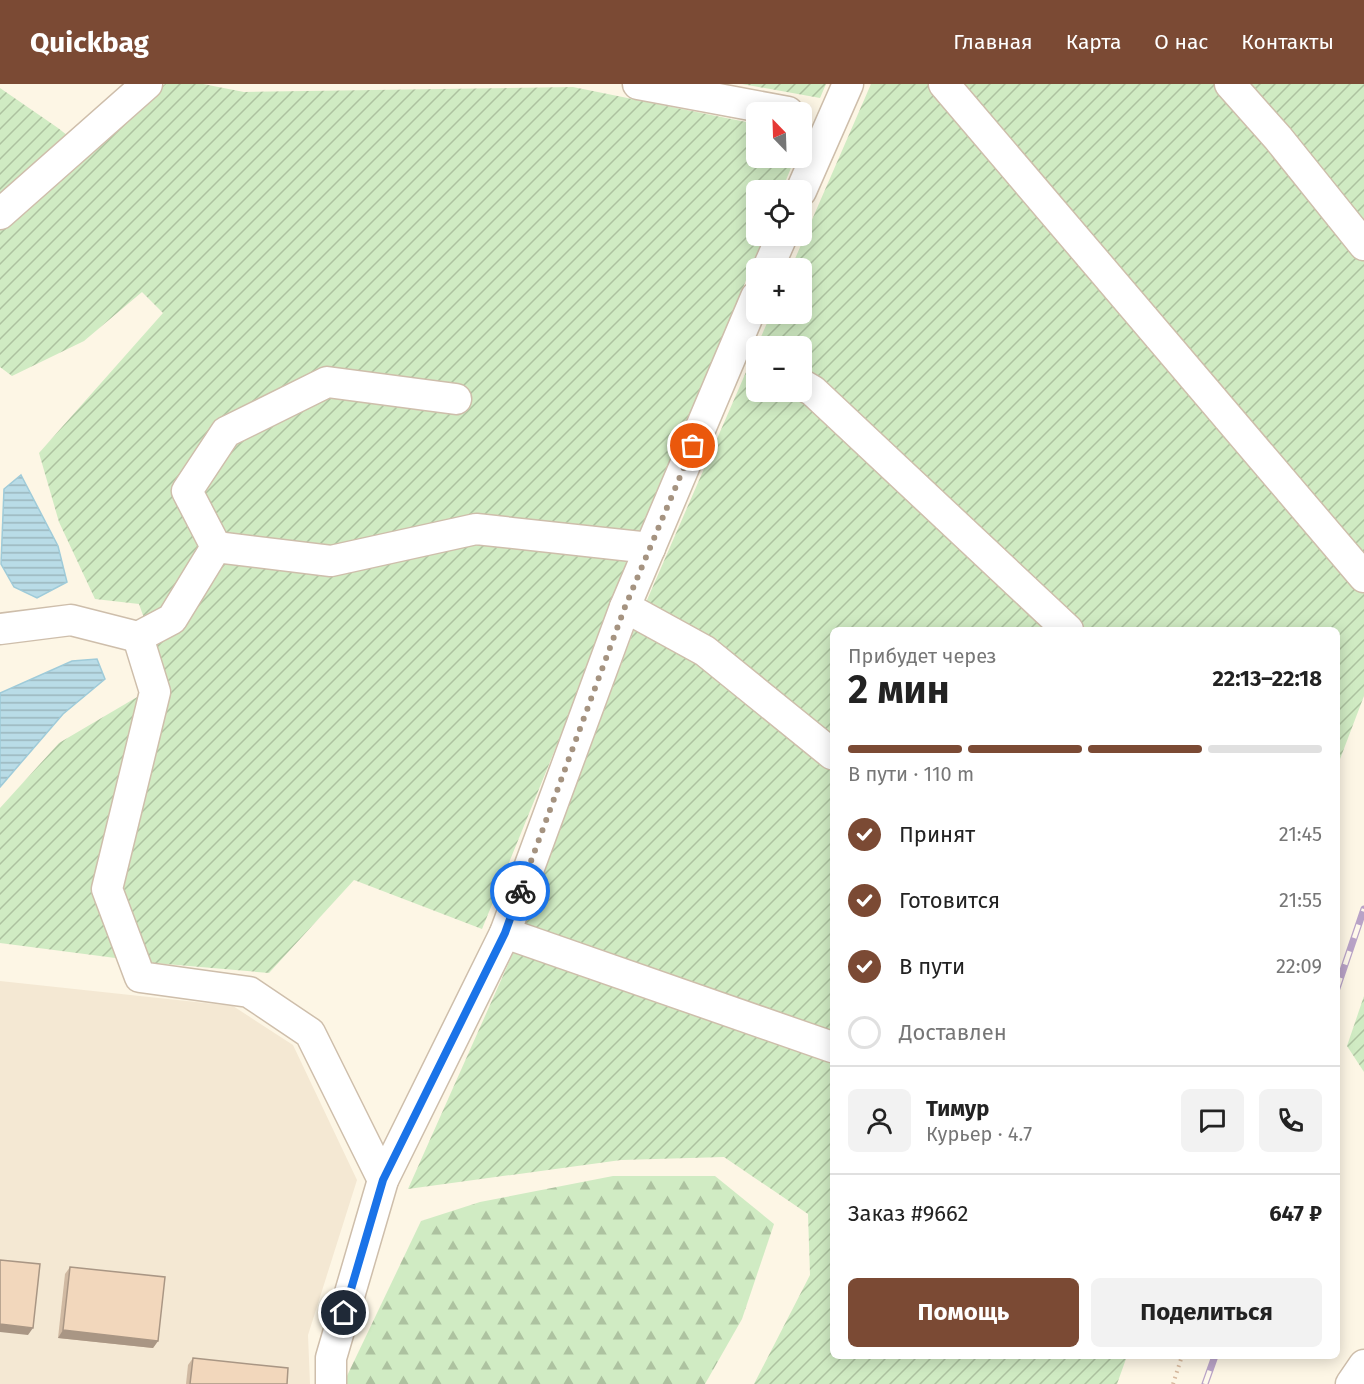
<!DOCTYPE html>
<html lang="ru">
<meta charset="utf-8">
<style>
:root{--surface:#fff;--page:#f2f2f2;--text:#222;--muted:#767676;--line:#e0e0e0;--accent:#7b4a34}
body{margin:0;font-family:"Fira Sans",sans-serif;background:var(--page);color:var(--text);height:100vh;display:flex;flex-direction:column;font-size:22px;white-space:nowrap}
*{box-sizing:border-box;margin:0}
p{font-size:20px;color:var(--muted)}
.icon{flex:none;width:33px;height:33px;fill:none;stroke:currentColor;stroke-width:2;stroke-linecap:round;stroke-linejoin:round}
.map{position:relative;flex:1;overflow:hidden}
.side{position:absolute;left:830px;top:543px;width:510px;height:732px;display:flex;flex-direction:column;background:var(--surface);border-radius:9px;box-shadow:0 3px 15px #0003}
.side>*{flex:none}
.needle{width:39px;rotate:337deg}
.fabs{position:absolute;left:746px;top:18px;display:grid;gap:12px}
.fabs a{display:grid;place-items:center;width:66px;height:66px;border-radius:9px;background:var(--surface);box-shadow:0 3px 15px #0003;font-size:30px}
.pin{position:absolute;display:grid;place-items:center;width:51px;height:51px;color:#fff;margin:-26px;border:3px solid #fff;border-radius:50%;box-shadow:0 2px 6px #0007}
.courier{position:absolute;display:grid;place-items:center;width:60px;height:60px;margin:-30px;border:4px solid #1a73e8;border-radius:50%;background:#fff;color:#222;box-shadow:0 2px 8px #0007}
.head em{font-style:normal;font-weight:700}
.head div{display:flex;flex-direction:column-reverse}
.head{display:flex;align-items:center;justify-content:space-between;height:102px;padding:0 18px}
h1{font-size:39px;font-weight:700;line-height:45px}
.bar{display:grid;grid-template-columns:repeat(4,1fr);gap:9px 6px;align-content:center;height:72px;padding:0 18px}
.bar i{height:8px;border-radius:4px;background:var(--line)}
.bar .active{background:var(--accent)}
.bar p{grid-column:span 4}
.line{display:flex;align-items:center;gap:15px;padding:0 18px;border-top:2px solid var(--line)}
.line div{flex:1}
.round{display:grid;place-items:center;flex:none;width:63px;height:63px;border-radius:9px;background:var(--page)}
ol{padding:0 18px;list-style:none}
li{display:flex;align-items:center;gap:18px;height:66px}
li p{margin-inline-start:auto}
li .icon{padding:6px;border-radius:50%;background:var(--accent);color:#fff;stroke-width:4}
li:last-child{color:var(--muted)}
li i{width:33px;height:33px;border:3px solid var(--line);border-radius:50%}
.primary-button{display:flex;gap:12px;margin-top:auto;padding:12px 18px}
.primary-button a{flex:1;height:69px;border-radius:9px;background:var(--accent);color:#fff;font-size:24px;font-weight:700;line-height:69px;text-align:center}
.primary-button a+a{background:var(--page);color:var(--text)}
header{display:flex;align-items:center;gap:36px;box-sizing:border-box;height:84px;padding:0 30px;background:var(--accent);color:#fff}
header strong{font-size:28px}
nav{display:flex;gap:33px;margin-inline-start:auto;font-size:21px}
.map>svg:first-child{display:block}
</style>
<header>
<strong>Quickbag</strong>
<nav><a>Главная</a><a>Карта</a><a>О нас</a><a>Контакты</a></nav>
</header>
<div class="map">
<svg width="1364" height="1300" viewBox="0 0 1364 1300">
<defs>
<pattern id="forest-firs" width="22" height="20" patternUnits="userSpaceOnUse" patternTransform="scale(1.5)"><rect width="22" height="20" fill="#d0ebc3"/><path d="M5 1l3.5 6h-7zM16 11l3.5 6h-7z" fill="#adc2a0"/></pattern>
<pattern id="garden-furrows" width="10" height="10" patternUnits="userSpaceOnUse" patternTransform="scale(1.5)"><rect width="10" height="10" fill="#d0ebc3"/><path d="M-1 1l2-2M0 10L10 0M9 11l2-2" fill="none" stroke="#adc2a0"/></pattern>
<pattern id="water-rules" width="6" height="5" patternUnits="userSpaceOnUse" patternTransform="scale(1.5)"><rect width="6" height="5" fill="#b9dce7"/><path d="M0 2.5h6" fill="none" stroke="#9bb6bd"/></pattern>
</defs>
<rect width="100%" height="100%" fill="#fdf6e5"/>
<polygon fill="#f4e8d3" points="0,897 233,922 293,961 357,1096 308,1251 310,1300 0,1300"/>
<polygon fill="url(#forest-firs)" points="613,1092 715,1092 774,1140 742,1235 705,1300 347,1300 346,1294 421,1137 480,1118"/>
<g fill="url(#garden-furrows)">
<polygon points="165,0 203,0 244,8 573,3 756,40 756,74 795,74 782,106 756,106 756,152 764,152 482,845 354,796 269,889 154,879 0,859 0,724 59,659 166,596 139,520 95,515 59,438 39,369 163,229 142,208 84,257 12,292 0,283 0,4 58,44 87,67"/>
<polygon points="742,0 826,0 820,14"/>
<polygon points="871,0 1364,0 1364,612 1337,683 1336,546 832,546 832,1272 1127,1272 1117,1300 754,1300 810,1191 808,1130 724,1073 621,1076 408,1105 514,867 634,546 756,265 756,308 801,308 801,262 757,262 771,230 801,230 801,184 791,184"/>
<polygon points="1364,912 1364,988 1347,962"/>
</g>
<g fill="url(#water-rules)" stroke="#9fcbd9" stroke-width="1.5">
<polygon points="21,391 58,462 67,498 37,514 14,503 1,480 4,405"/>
<polygon points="97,575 105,595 63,630 0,703 0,609 72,577"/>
</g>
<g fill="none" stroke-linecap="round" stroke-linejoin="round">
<defs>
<g id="minor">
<polyline points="638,0 788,28"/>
<polyline points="944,0 1364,493"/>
<polyline points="1230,0 1278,54 1364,161"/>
<polyline points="801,107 848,0"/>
<polyline points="0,130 147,0"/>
<polyline points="768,184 782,152"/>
<polyline points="801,300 813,307 1068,546"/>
<polyline points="216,463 187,407 226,348 327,298 456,315"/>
<polyline points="625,523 705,567 832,670"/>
<polyline points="0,545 71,536 138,553 172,535 216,463 331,477 476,445 650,464"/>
<polyline points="138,553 155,608 107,805 140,893 249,908 310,949 383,1096"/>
<polyline points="505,849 832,963"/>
<polyline points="331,1300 331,1274 383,1096 505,849 625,523 756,213"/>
<polyline points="1351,1300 1364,1281"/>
</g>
</defs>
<use href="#minor" stroke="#cebeab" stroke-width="33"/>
<polyline stroke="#d8ba9f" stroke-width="4" stroke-dasharray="1.5 4.5" stroke-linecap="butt" points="1173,1300 1182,1272"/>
<use href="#minor" stroke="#fff" stroke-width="30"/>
<defs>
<g id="rail">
<polyline points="1336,907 1364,825"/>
<polyline points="1205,1300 1215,1272"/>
</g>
</defs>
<use href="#rail" stroke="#b9a3c7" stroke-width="7"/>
<use href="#rail" stroke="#fff9ec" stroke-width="4.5" stroke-dasharray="14" stroke-linecap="butt"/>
</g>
<g fill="#d0b9a2">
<polygon points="70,1183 158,1257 153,1264 58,1254 65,1190"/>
<polygon points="193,1274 287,1300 186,1300 188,1281"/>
</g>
<g fill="#a99684">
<polygon points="0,1240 33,1244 28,1251 0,1248"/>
<polygon points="63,1246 158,1257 153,1264 58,1254"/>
</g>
<g fill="#f2d7bc" stroke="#a99684" stroke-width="1.5">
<polygon points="0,1176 40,1180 33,1244 0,1240"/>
<polygon points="70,1183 165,1193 158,1257 63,1246"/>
<polygon points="193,1274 288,1284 287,1300 190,1300"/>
</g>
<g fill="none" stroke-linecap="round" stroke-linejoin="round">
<polyline stroke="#a59380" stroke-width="6" stroke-dasharray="0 10.8" points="520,807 625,523 693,362"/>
<polyline stroke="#1a73e8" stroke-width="8" points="344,1229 383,1096 505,849 520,807"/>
</g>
</svg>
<div class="fabs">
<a><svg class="needle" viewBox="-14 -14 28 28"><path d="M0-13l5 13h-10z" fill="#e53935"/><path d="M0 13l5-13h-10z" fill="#767676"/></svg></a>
<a><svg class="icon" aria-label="locate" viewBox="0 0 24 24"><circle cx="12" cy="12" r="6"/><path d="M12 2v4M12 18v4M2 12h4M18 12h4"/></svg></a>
<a>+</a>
<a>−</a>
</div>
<div class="pin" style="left:693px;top:362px;background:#ea580c"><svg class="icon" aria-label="bag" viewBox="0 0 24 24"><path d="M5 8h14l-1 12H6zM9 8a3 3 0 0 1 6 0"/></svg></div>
<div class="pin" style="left:344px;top:1229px;background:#1f2937"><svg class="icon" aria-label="home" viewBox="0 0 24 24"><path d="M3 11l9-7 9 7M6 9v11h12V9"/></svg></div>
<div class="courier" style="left:520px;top:807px"><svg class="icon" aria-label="bike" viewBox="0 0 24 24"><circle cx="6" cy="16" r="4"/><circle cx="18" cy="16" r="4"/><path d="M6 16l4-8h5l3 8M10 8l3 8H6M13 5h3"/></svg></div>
<section class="side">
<div class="head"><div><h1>2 мин</h1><p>Прибудет через</p></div><em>22:13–22:18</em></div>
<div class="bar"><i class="active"></i><i class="active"></i><i class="active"></i><i></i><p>В пути · 110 m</p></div>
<ol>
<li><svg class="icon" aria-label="check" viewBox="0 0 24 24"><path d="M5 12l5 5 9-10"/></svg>Принят<p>21:45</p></li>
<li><svg class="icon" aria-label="check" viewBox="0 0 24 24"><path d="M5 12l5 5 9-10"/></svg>Готовится<p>21:55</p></li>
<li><svg class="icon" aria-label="check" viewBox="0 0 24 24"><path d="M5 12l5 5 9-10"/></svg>В пути<p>22:09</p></li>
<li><i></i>Доставлен</li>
</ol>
<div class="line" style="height:108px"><a class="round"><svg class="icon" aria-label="person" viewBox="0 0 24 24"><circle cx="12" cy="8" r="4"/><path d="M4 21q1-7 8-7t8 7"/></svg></a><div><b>Тимур</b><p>Курьер · 4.7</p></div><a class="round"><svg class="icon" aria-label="chat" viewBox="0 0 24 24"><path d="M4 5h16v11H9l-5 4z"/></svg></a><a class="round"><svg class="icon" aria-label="phone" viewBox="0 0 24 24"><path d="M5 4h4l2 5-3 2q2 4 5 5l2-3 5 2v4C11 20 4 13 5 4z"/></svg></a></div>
<div class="line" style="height:78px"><div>Заказ #9662</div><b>647 ₽</b></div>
<div class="primary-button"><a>Помощь</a><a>Поделиться</a></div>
</section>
</div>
